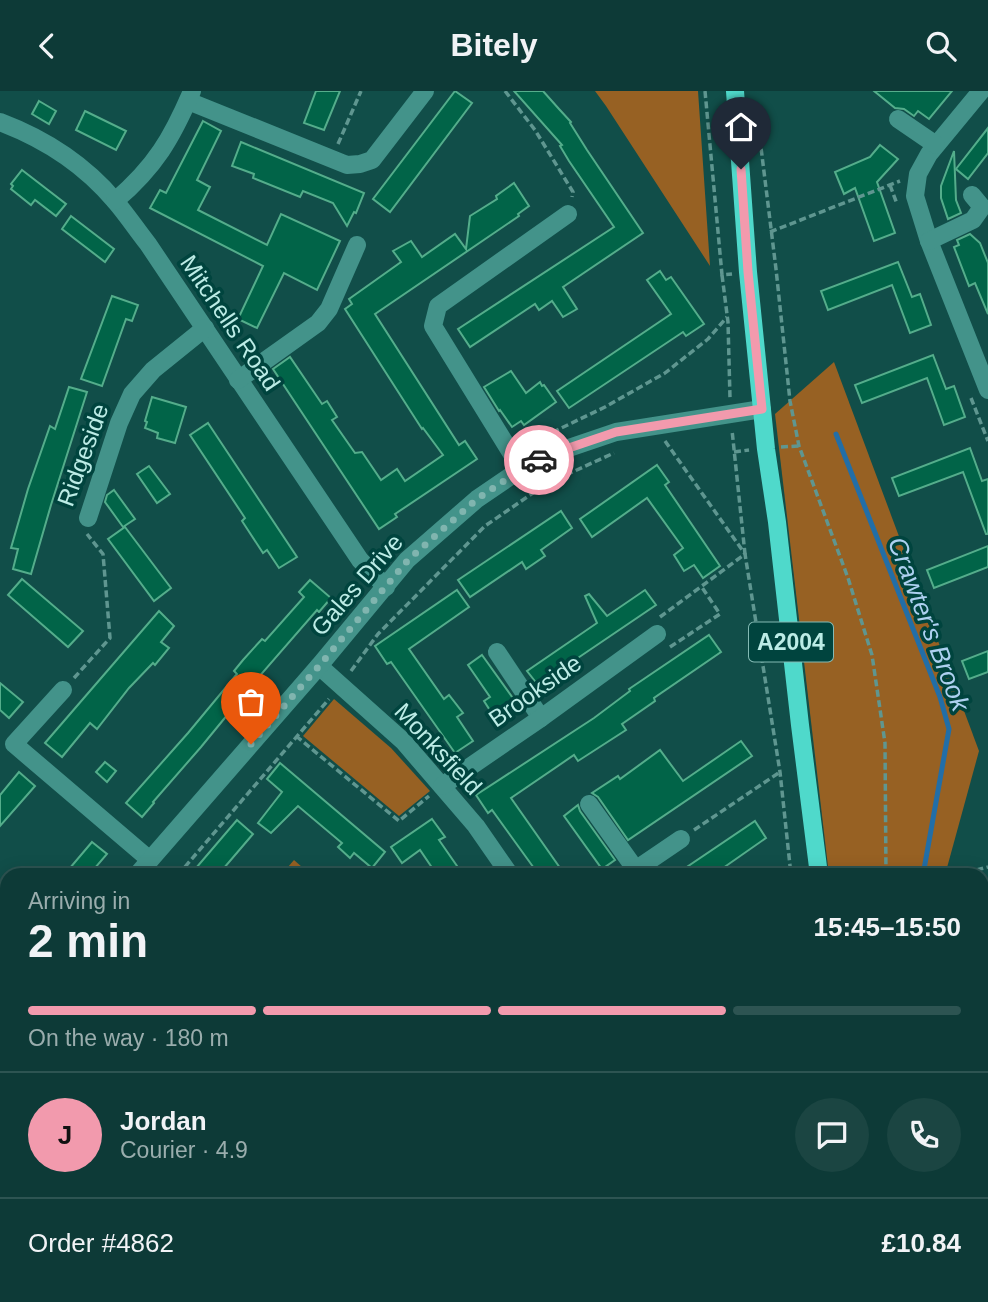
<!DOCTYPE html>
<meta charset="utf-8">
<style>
:root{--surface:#0d3a37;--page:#1b4542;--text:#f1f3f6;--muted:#9aadad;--line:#2d5452;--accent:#f29aad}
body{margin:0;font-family:Helvetica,sans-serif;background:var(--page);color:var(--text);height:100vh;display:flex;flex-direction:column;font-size:26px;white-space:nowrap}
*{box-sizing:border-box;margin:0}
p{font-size:23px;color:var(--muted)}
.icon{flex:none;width:38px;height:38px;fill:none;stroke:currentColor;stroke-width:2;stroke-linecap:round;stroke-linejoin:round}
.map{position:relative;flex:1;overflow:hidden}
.sheet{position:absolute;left:0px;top:777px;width:989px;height:434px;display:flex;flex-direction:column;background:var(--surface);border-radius:21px 21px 0 0;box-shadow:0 4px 18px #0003,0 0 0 2px var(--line)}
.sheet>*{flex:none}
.pin{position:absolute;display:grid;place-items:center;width:60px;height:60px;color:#fff;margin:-72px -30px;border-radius:50% 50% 50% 0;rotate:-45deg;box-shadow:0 0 7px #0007}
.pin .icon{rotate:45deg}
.courier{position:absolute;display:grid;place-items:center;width:70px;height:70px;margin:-35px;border:5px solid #f29aad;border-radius:50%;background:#fff;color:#222;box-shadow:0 2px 9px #0007}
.headline em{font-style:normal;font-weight:600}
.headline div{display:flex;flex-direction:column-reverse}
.headline{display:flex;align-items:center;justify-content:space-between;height:119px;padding:0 28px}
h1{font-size:46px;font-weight:600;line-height:52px}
.bar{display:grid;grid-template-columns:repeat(4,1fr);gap:10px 7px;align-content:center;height:84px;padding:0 28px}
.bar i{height:9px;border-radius:5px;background:var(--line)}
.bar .current{background:var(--accent)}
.bar p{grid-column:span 4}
.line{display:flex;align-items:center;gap:18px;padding:0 28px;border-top:2px solid var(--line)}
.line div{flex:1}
.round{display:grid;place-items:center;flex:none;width:74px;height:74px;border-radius:37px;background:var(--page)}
header{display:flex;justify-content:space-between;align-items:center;height:91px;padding:0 28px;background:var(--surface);font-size:32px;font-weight:600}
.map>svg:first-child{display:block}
</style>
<header><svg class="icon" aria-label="back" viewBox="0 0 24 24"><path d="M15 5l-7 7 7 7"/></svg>Bitely<svg class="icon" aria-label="search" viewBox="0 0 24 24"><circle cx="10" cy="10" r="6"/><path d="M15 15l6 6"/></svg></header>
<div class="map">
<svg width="988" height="1211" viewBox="0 0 988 1211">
<rect width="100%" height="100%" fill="#114e49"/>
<g fill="#976123">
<polygon points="595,0 698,0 710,175 606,15"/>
<polygon points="834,271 979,660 945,784 829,784 775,323"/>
<polygon points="334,608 391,657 430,700 399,725 303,645"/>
<polygon points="294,769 311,784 281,784"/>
<polygon points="988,1033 988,1211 884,1211 883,1204 982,1204 982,1034"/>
</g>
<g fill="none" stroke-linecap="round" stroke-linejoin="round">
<g stroke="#226ea7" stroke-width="5">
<polyline points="836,343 940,606 949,638 923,784"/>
<polyline points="982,1199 984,1211"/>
</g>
</g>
<g fill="#016448" stroke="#54ad8b" stroke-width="2">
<polygon points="316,0 340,0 324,39 304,32"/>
<polygon points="455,0 472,12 390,121 373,108"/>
<polygon points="514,0 543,0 559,18 571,31 570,32 587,59 643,142 563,196 577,218 563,226 552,210 539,219 535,213 470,256 458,238 614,136 569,70 560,55 562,54"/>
<polygon points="874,0 952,0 929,28 918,20 914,25 904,18 895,17"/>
<polygon points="39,10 56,20 49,33 32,23"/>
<polygon points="85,20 126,40 116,59 76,39"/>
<polygon points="203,30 221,40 197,89 210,96 198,119 267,154 281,123 340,150 317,199 284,182 257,237 238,228 263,175 150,117 160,99 166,102"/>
<polygon points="988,37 988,62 968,88 956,78"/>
<polygon points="241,51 364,102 356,122 354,121 347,135 333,112 303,100 300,106 253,87 254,83 232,75"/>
<polygon points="880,54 898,68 877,91 895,142 874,150 855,97 844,103 835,81 870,66"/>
<polygon points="954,60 956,109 961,122 948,128 941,107 941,95"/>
<polygon points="22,79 66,113 56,125 35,109 31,114 11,98 13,95 11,93"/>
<polygon points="514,92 529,115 518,123 519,125 375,223 459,354 465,350 477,368 395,423 397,426 379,438 273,278 290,266 322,313 327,310 337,326 332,329 355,362 362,361 381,389 397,378 405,390 443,364 423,337 422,338 345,218 352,213 349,208 401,171 393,160 411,150 422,166 455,143 466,158 470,125 497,108 496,105"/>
<polygon points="71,125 114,158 105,171 62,138"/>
<polygon points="970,143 980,152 988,172 988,223 975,192 969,195 954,156 959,154 957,149"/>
<polygon points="898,171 912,206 920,203 931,234 910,242 892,194 828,219 821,200"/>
<polygon points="660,180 666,189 671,186 704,233 686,245 683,241 569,317 557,300 671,223 647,189"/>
<polygon points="112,205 138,214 132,230 126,228 102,295 81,288"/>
<polygon points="933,264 946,298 954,295 965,326 944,334 927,287 862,312 855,294"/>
<polygon points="511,280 526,302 540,291 542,295 544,294 556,311 524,334 521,330 512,336 500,319 499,320 484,296"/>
<polygon points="69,296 87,301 51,414 31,483 13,478 18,458 11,457 28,398 50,335 55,338"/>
<polygon points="152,306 186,316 175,352 157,347 158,342 145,337 147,331 145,330"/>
<polygon points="208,332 297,466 279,477 267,459 263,462 242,430 245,427 190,344"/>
<polygon points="970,357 982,390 988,388 988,443 986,443 963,381 899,405 892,387"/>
<polygon points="657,374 669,391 665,394 720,475 703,487 694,474 684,480 674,464 683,457 647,407 592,446 580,428"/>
<polygon points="149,375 170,403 157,412 137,383"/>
<polygon points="114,399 135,428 123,436 105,411 107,404"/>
<polygon points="561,420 572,437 541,459 545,465 526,478 522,471 470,506 458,489"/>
<polygon points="125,436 171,497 154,510 108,448"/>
<polygon points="988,455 988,476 934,497 927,479"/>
<polygon points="22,488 83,540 68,556 8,504"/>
<polygon points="310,489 331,507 319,521 317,519 251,595 201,656 153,711 154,712 142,726 126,712 188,642 237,583 234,580 243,569 262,548 265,550 304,506 299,501"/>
<polygon points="457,499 469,516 409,558 444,608 449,604 463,622 457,626 473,650 455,662 391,571 387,573 375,555"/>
<polygon points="645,499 656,514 538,594 527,580 597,532 585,505 589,503 607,525"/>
<polygon points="159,520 174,535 161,551 169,557 155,574 153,572 129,597 97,638 90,632 62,666 45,652"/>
<polygon points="709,544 721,561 654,607 655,610 622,633 626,639 578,670 574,664 511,707 565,784 539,784 492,719 488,722 476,704 594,627 630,600 629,598"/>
<polygon points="988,560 988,581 969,588 962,570"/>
<polygon points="482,564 520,617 506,627 500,619 493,624 484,610 490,606 468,574"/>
<polygon points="0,592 23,611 9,627 0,619"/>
<polygon points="741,650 752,665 628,749 598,706 592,702 618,685 620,688 660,659 683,690"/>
<polygon points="105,671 116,680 107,691 96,681"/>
<polygon points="280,672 385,761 372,777 354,762 350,767 338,756 342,752 298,715 271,742 258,732 282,701 267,688"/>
<polygon points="19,681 35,695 0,735 0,704"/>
<polygon points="578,714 580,720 615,769 602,778 564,725"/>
<polygon points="432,728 445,746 439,749 457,775 443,784 437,784 420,759 402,772 391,756"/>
<polygon points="237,729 253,743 218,784 190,784"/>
<polygon points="755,730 766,747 713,784 675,784"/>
<polygon points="92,751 107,763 89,784 64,784"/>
</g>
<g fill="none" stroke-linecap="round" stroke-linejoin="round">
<g stroke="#5f9690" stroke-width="3.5" stroke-dasharray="7 3.5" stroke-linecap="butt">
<polyline points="505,0 535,39 573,101 572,106"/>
<polyline points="705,0 722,184 732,183"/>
<polyline points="756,16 776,178 790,310 799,355 848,487 872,564 885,652 886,784"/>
<polyline points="338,53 361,0"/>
<polyline points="890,94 897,113"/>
<polyline points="770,141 900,90"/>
<polyline points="722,184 728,231 730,307"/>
<polyline points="971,307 988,350"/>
<polyline points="665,350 745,463 780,681 791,784"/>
<polyline points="524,355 605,316 665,282 708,248 727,226"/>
<polyline points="781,356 798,355"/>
<polyline points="734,361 749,359"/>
<polyline points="660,526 745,463 732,339"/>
<polyline points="670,556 720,523 701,495"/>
<polyline points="351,580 378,543 485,435 546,393 614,362"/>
<polyline points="74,587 110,547 103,463 87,443"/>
<polyline points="296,645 399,730 429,705"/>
<polyline points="694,739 780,681"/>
<polyline points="178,784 329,608"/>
<polyline points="956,784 988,776"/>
<polyline points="0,994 7,985"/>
<polyline points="982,1030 988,1029"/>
<polyline points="379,1204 383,1211"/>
<polyline points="815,1204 817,1211"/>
<polyline points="435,1211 446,1204"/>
<polyline points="934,1211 934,1204"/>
</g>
<g stroke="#43938a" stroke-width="18">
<polyline points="981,0 929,63 918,83 915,105 929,150 988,299"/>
<polyline points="188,10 347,74 360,73 372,69 425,0"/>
<polyline points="898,28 936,54"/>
<path d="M0,31C45,48 84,73 115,110C127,124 137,139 148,153L360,469L386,496"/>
<path d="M115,110C155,76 172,47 192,0"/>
<polyline points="929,150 973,129 982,116 972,104"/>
<polyline points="238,289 318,232 329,218 357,154"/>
<polyline points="521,378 433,235 438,215 568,123"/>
<polyline points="88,427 119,332 132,303 153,279 205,237"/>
<polyline points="497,561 541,627"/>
<polyline points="319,575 403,650 476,735 510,784"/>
<polyline points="63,599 14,653 150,769"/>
<polyline points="442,695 541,627 657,543"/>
<polyline points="589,713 636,779"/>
<polyline points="137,784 319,575 407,469 477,408 521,378 557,361 616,341 762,318"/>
<polyline points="628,784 681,748"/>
<polyline points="0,897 7,902"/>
<polyline points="0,946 7,937"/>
<polyline points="0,1182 7,1174"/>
<polyline points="43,1204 51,1211"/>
<polyline points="605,1204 610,1211"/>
<polyline points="93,1211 99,1204"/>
<polyline points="640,1211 651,1204"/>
</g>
<g stroke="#4fd9cb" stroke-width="18">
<polyline points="735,0 748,181 766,358 777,431 800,634 819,784"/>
<polyline points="873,1204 874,1211"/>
</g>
</g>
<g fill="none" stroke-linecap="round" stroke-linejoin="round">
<polyline stroke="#80b5af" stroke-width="7" stroke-dasharray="0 12.6" points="251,653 319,575 408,469 477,408 522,378 539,369"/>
<polyline stroke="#f29aad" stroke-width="9" points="539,369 557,361 616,341 762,318 748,181 741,78"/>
</g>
<g text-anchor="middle" stroke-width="7" stroke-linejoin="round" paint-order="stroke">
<rect fill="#00443e" stroke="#84bab4" stroke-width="2" x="749" y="531.5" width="84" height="39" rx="5"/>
<g font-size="23" font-weight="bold" fill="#bcece6">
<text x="791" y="559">A2004</text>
</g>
<g font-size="24" fill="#bcece6" stroke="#00443e">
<text transform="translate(230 232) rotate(56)" y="8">Mitchells Road</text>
<text transform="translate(83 364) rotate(-70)" y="8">Ridgeside</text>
<text transform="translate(357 494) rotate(-49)" y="8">Gales Drive</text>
<text transform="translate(535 600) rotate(-35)" y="8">Brookside</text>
<text transform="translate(438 658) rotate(47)" y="8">Monksfield</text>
</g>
<g font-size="26" font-style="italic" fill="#add0f0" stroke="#00443e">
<text transform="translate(929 533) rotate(69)" y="9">Crawter's Brook</text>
</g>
</g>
</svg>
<div class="pin" style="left:251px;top:653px;background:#ea580c"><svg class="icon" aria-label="bag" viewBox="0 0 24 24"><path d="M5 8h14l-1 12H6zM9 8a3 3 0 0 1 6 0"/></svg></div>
<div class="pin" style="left:741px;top:78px;background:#1f2937"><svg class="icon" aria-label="home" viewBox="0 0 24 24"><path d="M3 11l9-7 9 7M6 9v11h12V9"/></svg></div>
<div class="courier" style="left:539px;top:369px"><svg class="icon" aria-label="car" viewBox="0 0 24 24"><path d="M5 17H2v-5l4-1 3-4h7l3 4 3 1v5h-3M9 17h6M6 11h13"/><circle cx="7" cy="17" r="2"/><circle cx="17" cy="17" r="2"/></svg></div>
<section class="sheet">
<div class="headline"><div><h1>2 min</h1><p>Arriving in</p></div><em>15:45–15:50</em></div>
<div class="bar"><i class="current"></i><i class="current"></i><i class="current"></i><i></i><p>On the way · 180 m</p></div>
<div class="line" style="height:126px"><b class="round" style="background:var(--accent);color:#111">J</b><div><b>Jordan</b><p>Courier · 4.9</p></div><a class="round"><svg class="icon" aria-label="chat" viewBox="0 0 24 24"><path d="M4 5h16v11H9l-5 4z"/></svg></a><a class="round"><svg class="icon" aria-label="phone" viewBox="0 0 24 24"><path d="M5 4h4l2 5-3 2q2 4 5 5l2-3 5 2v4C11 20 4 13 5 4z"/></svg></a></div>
<div class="line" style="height:91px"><div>Order #4862</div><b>£10.84</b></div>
</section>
</div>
